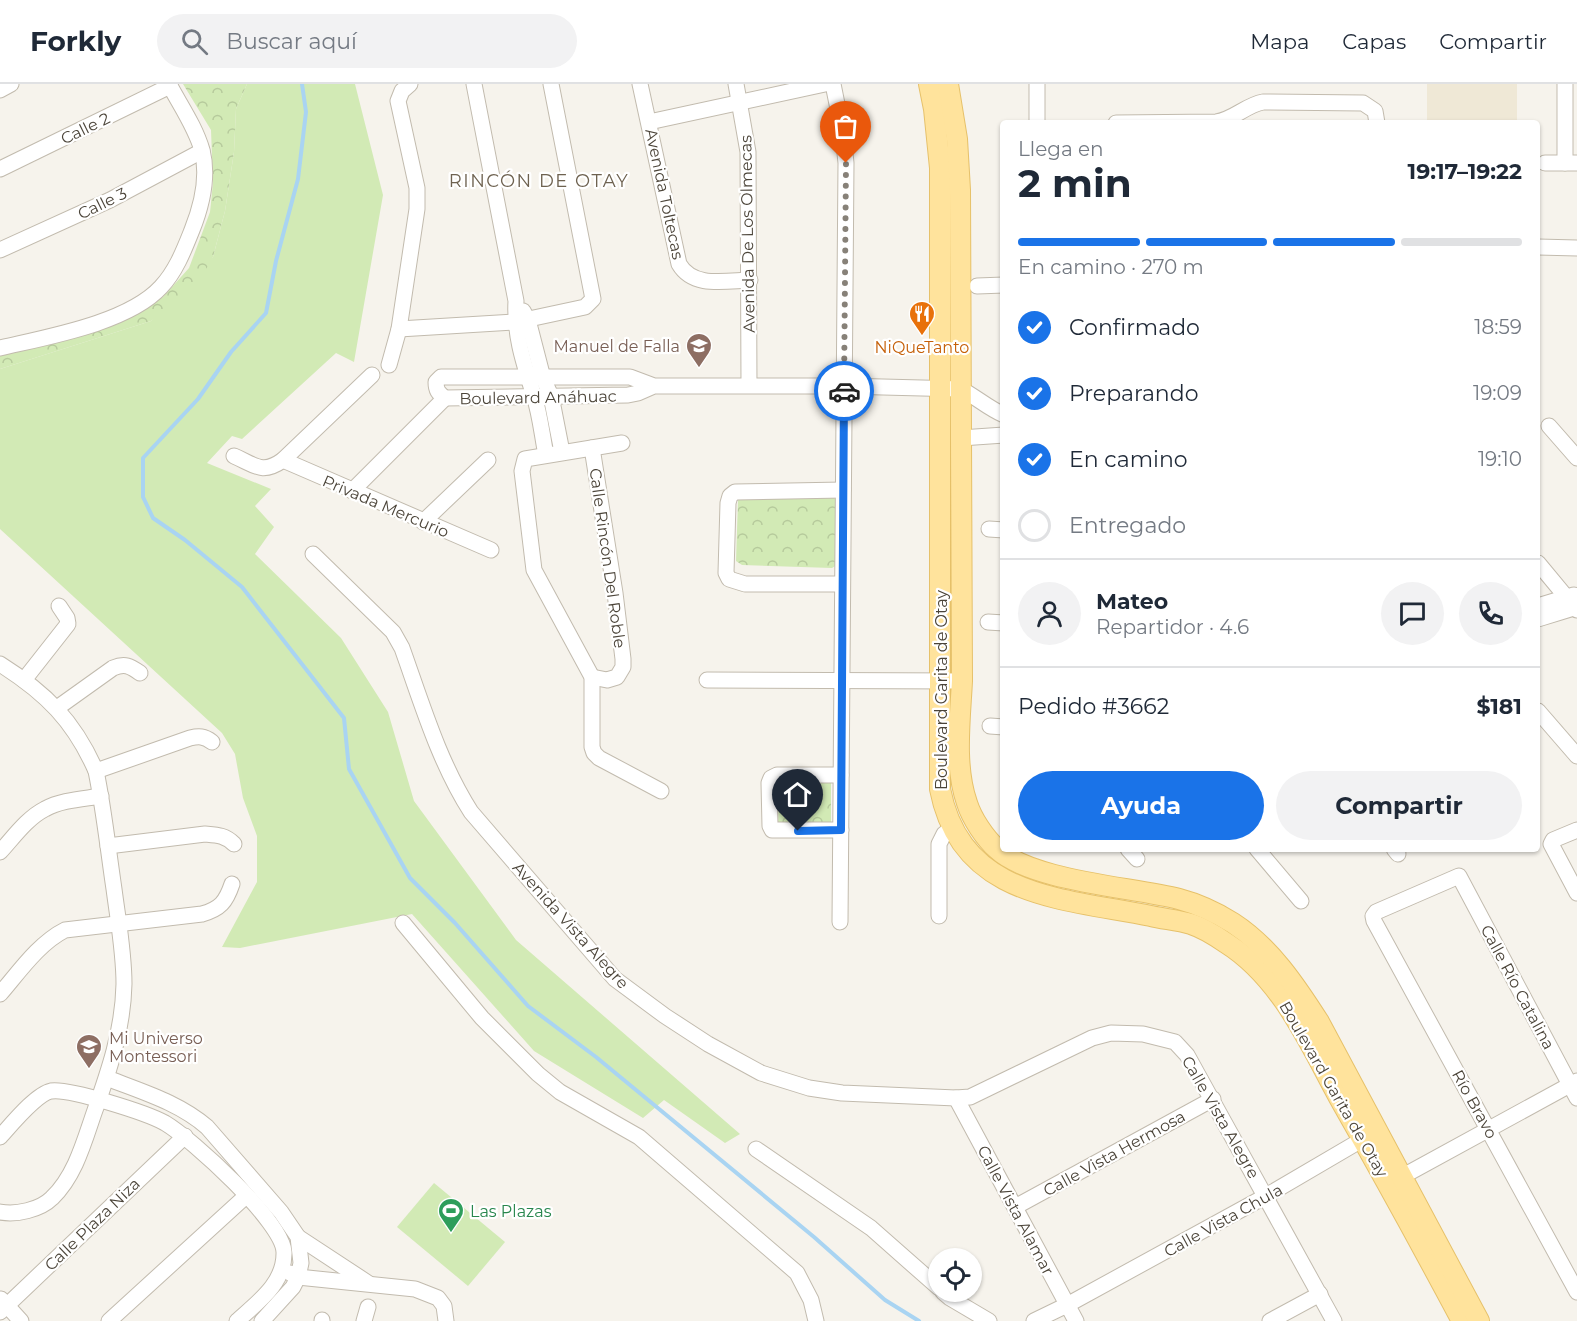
<!DOCTYPE html>
<html lang="es">
<meta charset="utf-8">
<style>
:root{--surface:#fff;--page:#f2f2f3;--text:#1f2937;--muted:#747a83;--line:#e0e1e3;--accent:#1a73e8}
body{margin:0;font-family:Montserrat,sans-serif;background:var(--page);color:var(--text);height:100vh;display:flex;flex-direction:column;font-size:22px;white-space:nowrap}
*{box-sizing:border-box;margin:0}
p{font-size:20px;color:var(--muted)}
.icon{flex:none;width:33px;height:33px;fill:none;stroke:currentColor;stroke-width:2;stroke-linecap:round;stroke-linejoin:round}
.map{position:relative;flex:1;overflow:hidden}
.sheet{position:absolute;left:1000px;top:36px;width:540px;height:732px;display:flex;flex-direction:column;background:var(--surface);border-radius:6px;box-shadow:0 2px 4px #0004}
.sheet>*{flex:none}
.controls{position:absolute;left:928px;top:1164px;display:grid;gap:12px}
.controls a{display:grid;place-items:center;width:54px;height:54px;border-radius:50%;background:var(--surface);box-shadow:0 2px 4px #0004;font-size:30px}
.pin{position:absolute;display:grid;place-items:center;width:51px;height:51px;color:#fff;margin:-62px -26px;border-radius:50% 50% 50% 0;rotate:-45deg;box-shadow:0 0 6px #0007}
.pin .icon{rotate:45deg}
.courier{position:absolute;display:grid;place-items:center;width:60px;height:60px;margin:-30px;border:4px solid #1a73e8;border-radius:50%;background:#fff;color:#222;box-shadow:0 2px 8px #0007}
.head em{font-style:normal;font-weight:700}
.head div{display:flex;flex-direction:column-reverse}
.head{display:flex;align-items:center;justify-content:space-between;height:102px;padding:0 18px}
h1{font-size:39px;font-weight:700;line-height:45px}
.bar{display:grid;grid-template-columns:repeat(4,1fr);gap:9px 6px;align-content:center;height:72px;padding:0 18px}
.bar i{height:8px;border-radius:4px;background:var(--line)}
.bar .on{background:var(--accent)}
.bar p{grid-column:span 4}
.line{display:flex;align-items:center;gap:15px;padding:0 18px;border-top:2px solid var(--line)}
.line div{flex:1}
.round{display:grid;place-items:center;flex:none;width:63px;height:63px;border-radius:32px;background:var(--page)}
ol{padding:0 18px;list-style:none}
li{display:flex;align-items:center;gap:18px;height:66px}
li p{margin-inline-start:auto}
li .icon{padding:6px;border-radius:50%;background:var(--accent);color:#fff;stroke-width:4}
li:last-child{color:var(--muted)}
li i{width:33px;height:33px;border:3px solid var(--line);border-radius:50%}
.primary-button{display:flex;gap:12px;margin-top:auto;padding:12px 18px}
.primary-button a{flex:1;height:69px;border-radius:36px;background:var(--accent);color:#fff;font-size:24px;font-weight:700;line-height:69px;text-align:center}
.primary-button a+a{background:var(--page);color:var(--text)}
header{display:flex;align-items:center;gap:36px;box-sizing:border-box;height:84px;padding:0 30px;background:var(--surface);border-bottom:2px solid var(--line)}
header strong{font-size:28px}
nav{display:flex;gap:33px;margin-inline-start:auto;font-size:21px}
.search{width:420px;height:54px;background:var(--page);display:flex;align-items:center;gap:15px;box-sizing:border-box;padding:0 21px;border-radius:33px;color:var(--muted);font-size:22px}
.map>svg:first-child{display:block}
</style>
<header>
<strong>Forkly</strong>
<div class="search"><svg class="icon" aria-label="search" viewBox="0 0 24 24"><circle cx="10" cy="10" r="6"/><path d="M15 15l6 6"/></svg>Buscar aquí</div>
<nav><a>Mapa</a><a>Capas</a><a>Compartir</a></nav>
</header>
<div class="map">
<svg width="1577" height="1237" viewBox="0 0 1577 1237">
<defs>
<pattern id="forest-crowns" width="20" height="18" patternUnits="userSpaceOnUse" patternTransform="scale(1.5)"><rect width="20" height="18" fill="#d2eab5"/><path d="M2 6a3 3 0 1 1 6 0M12 15a3 3 0 1 1 6 0" fill="none" stroke="#b6ca9c"/></pattern>
</defs>
<rect width="100%" height="100%" fill="#f6f3ec"/>
<rect fill="#efe8d6" x="1427" y="0" width="90" height="39"/>
<g fill="#d2eab5">
<polygon points="247,0 355,0 383,111 354,278 336,269 242,355 232,352 207,379 271,405 255,422 274,443 255,470 341,554 388,628 414,717 516,856 740,1050 725,1059 664,1016 643,1034 534,967 412,830 240,864 222,863 257,798 257,752 243,714 235,670 222,649 0,445 0,285 151,237 213,173 225,127 234,68 236,25"/>
<polygon points="434,1099 505,1158 468,1202 397,1143"/>
</g>
<g fill="url(#forest-crowns)">
<polygon points="183,0 247,0 236,25 234,68 225,127 213,173 193,208 151,237 0,285 0,266 111,241 163,213 189,184 210,128 213,99 211,46"/>
<polygon points="744,412 833,412 837,417 837,481 832,484 742,481 736,477 738,416"/>
<polygon points="779,698 831,698 831,742 778,742"/>
</g>
<g fill="none" stroke-linecap="round" stroke-linejoin="round">
<polyline stroke="#a9d4f2" stroke-width="4" points="302,0 306,28 298,95 276,177 266,229 231,268 198,315 143,374 143,413 153,434 185,456 242,503 344,634 349,685 410,794 455,839 528,922 596,973 814,1153 885,1216 919,1237"/>
<defs>
<g id="minor">
<path d="M474,0L516,217C514,251 524,280 534,312C540,330 542,351 546,371"/>
<path d="M640,0L679,180C693,204 724,197 750,196"/>
<polyline points="736,0 748,68 749,301"/>
<polyline points="833,0 843,50 846,79 840,838"/>
<polyline points="1565,0 1565,79"/>
<polyline points="0,6 11,0"/>
<polyline points="649,38 825,0"/>
<polyline points="1037,39 1037,0"/>
<path d="M1116,39L1216,38C1233,36 1246,21 1263,18L1363,19L1375,27L1377,39"/>
<polyline points="1545,79 1577,79"/>
<polyline points="0,85 170,2"/>
<polyline points="1538,163 1577,164"/>
<polyline points="0,166 110,116 202,67"/>
<polyline points="977,202 1004,201"/>
<polyline points="523,227 528,236 543,294 551,312 562,368"/>
<polyline points="399,245 515,238 585,223 593,215 551,0"/>
<path d="M0,264C47,253 128,239 161,203C176,187 184,166 192,146C202,121 209,93 202,66C195,42 180,21 169,0"/>
<polyline points="389,281 399,245 417,125 417,104 398,17 402,7 410,0"/>
<path d="M654,302L630,293H441L436,298C436,306 438,309 445,314L628,311L638,309L654,302H844L961,305C976,313 988,324 1004,331"/>
<polyline points="1549,342 1577,374"/>
<polyline points="961,354 1004,351"/>
<polyline points="622,359 525,375 522,387 534,486 592,593 592,663 594,669 599,674 661,707"/>
<polyline points="592,364 615,509 623,575 623,583 617,593 607,596 592,593"/>
<path d="M234,372C255,381 262,391 283,376L372,291"/>
<polyline points="283,376 491,466"/>
<polyline points="352,407 445,314"/>
<polyline points="423,438 488,376"/>
<polyline points="989,445 1004,446"/>
<path d="M313,470L393,548L402,564C422,620 439,678 471,728L615,895L665,932L708,960L761,989L809,1004L842,1009L956,1014L970,1013L1092,954L1111,949L1143,950L1175,958L1187,971L1334,1237"/>
<polyline points="1538,479 1577,526"/>
<polyline points="842,500 745,500 729,495 726,489 728,419 730,412 735,408 843,406"/>
<polyline points="1538,522 1574,511"/>
<polyline points="1538,535 1577,523"/>
<polyline points="988,538 1004,539"/>
<path d="M0,580C46,609 74,637 96,687C104,726 108,765 114,805C118,836 124,868 124,900C123,946 109,987 94,1029C84,1058 75,1092 52,1114C40,1126 16,1131 0,1128"/>
<polyline points="24,596 68,540 67,534 59,522"/>
<polyline points="707,596 962,597"/>
<path d="M57,624L113,584C125,579 130,582 140,589"/>
<polyline points="1538,627 1577,672"/>
<polyline points="990,642 1004,643"/>
<path d="M96,687L190,654C199,652 204,652 212,658"/>
<polyline points="841,691 777,691 771,694 769,699 770,742 772,746 841,746"/>
<polyline points="1577,746 1553,756 1551,760 1577,809"/>
<path d="M108,762L205,750C217,751 225,751 234,760"/>
<polyline points="1128,765 1137,775"/>
<polyline points="1257,765 1301,817"/>
<polyline points="1394,765 1398,770"/>
<path d="M0,768C13,754 27,734 45,725C61,716 83,715 101,712"/>
<polyline points="939,832 939,760 944,750 952,744"/>
<polyline points="403,839 482,934 538,990 560,1008 639,1053 797,1189 811,1216 816,1237"/>
<path d="M0,910C19,888 39,859 65,846L202,830C220,825 226,818 232,800"/>
<path d="M107,994C142,1008 178,1018 207,1043L281,1128L298,1153L301,1179L298,1193L293,1203L262,1237"/>
<polyline points="956,1014 1076,1237"/>
<polyline points="1577,1014 1459,792 1376,828 1373,832 1374,837 1577,1208"/>
<path d="M0,1053C11,1041 36,1010 51,1007C69,1004 147,1029 165,1039C192,1055 283,1138 284,1168C285,1199 258,1218 237,1237"/>
<polyline points="756,1065 871,1144 939,1204"/>
<polyline points="1394,1097 1577,997"/>
<polyline points="1015,1123 1213,1015"/>
<polyline points="298,1153 368,1199"/>
<polyline points="290,1189 298,1193 415,1205 438,1214 444,1222 446,1237"/>
<polyline points="943,1208 950,1214 989,1237"/>
<polyline points="1,1215 21,1237"/>
<polyline points="0,1228 185,1052"/>
<polyline points="109,1237 246,1112"/>
<polyline points="322,1237 322,1236"/>
<polyline points="364,1237 368,1223"/>
<polyline points="1034,1237 1067,1221 1266,1112 1370,1051"/>
<polyline points="1270,1237 1320,1210"/>
</g>
<g id="major">
<path d="M929,0L934,25L940,84V705C961,814 1062,814 1151,832C1163,835 1178,836 1191,840C1203,844 1216,852 1226,859C1283,895 1311,963 1342,1019C1383,1091 1423,1164 1462,1237"/>
<path d="M948,0L957,55L960,106L962,597C960,636 954,682 967,719C972,735 985,754 997,765C1031,797 1132,803 1179,815C1198,820 1217,829 1233,839C1270,863 1296,902 1319,938L1479,1237"/>
</g>
</defs>
<use href="#minor" stroke="#c2bbae" stroke-width="17"/>
<use href="#major" stroke="#e6c16a" stroke-width="22"/>
<use href="#minor" stroke="#fff" stroke-width="15"/>
<use href="#major" stroke="#ffe39c" stroke-width="20"/>
</g>
<g fill="none" stroke-linecap="round" stroke-linejoin="round">
<polyline stroke="#878178" stroke-width="6" stroke-dasharray="0 10.8" points="844,307 846,79"/>
<polyline stroke="#1a73e8" stroke-width="8" points="798,747 841,746 844,307"/>
</g>
<defs>
<symbol id="restaurant-pin" viewBox="-11 -11 22 30"><path d="M0 17L-7.5 6A9.5 9.5 0 1 1 7.5 6Z" fill="#e8710a" stroke="#fff"/><path d="M-5-6h1v4h1v-4h1v4h1v-4h1v5L-1.5 .5V6h-2V.5L-5-1ZM5-6V6H3V1.5H1.5Q1.5-4 5-6Z" fill="#fff"/></symbol>
<symbol id="school-pin" viewBox="-11 -11 22 30"><path d="M0 17L-7.5 6A9.5 9.5 0 1 1 7.5 6Z" fill="#8d6e63" stroke="#fff"/><path d="M0-5L7-2L0 1L-7-2ZM-4 1L0 2.5L4 1V4Q0 6-4 4Z" fill="#fff"/></symbol>
<symbol id="stadium-pin" viewBox="-11 -11 22 30"><path d="M0 17L-7.5 6A9.5 9.5 0 1 1 7.5 6Z" fill="#2e9e5b" stroke="#fff"/><path d="M0-5a6.5 5 0 1 0 0 10a6.5 5 0 1 0 0-10ZM-3.5-1.8h7v3.6h-7Z" fill="#fff"/></symbol>
</defs>
<g fill-rule="evenodd">
<use href="#restaurant-pin" x="907" y="215" width="30" height="40"/>
<use href="#school-pin" x="684" y="247" width="30" height="40"/>
<use href="#school-pin" x="74" y="948" width="30" height="40"/>
<use href="#stadium-pin" x="436" y="1112" width="30" height="40"/>
</g>
<g text-anchor="middle" stroke-width="4.5" stroke-linejoin="round" paint-order="stroke">
<g font-size="16" fill="#4b4439" stroke="#fff">
<text transform="translate(85 44) rotate(-26)" y="6">Calle 2</text>
<text transform="translate(665 110) rotate(78)" y="6">Avenida Toltecas</text>
<text transform="translate(102 119) rotate(-26)" y="6">Calle 3</text>
<text transform="translate(747 150) rotate(-91)" y="6">Avenida De Los Olmecas</text>
<text transform="translate(538 313) rotate(-1)" y="6">Boulevard Anáhuac</text>
<text transform="translate(386 422) rotate(23)" y="6">Privada Mercurio</text>
<text transform="translate(608 474) rotate(82)" y="6">Calle Rincón Del Roble</text>
<text transform="translate(941 606) rotate(-90)" y="6">Boulevard Garita de Otay</text>
<text transform="translate(571 841) rotate(48)" y="6">Avenida Vista Alegre</text>
<text transform="translate(1518 903) rotate(62)" y="6">Calle Río Catalina</text>
<text transform="translate(1334 1005) rotate(60)" y="6">Boulevard Garita de Otay</text>
<text transform="translate(1475 1020) rotate(61)" y="6">Río Bravo</text>
<text transform="translate(1221 1033) rotate(60)" y="6">Calle Vista Alegre</text>
<text transform="translate(1114 1069) rotate(-29)" y="6">Calle Vista Hermosa</text>
<text transform="translate(1016 1126) rotate(62)" y="6">Calle Vista Alamar</text>
<text transform="translate(1223 1136) rotate(-29)" y="6">Calle Vista Chula</text>
<text transform="translate(92 1140) rotate(-44)" y="6">Calle Plaza Niza</text>
</g>
<g font-size="16" fill="#785e54" stroke="#fff" text-anchor="end">
<text x="680" y="268">Manuel de Falla</text>
<text x="109" y="960" text-anchor="start">Mi Universo<tspan x="109" dy="18">Montessori</tspan></text>
</g>
<g font-size="16" fill="#c56008" stroke="#fff">
<text x="922" y="269">NiQueTanto</text>
</g>
<g font-size="16" fill="#27864d" stroke="#fff" text-anchor="start">
<text x="470" y="1133">Las Plazas</text>
</g>
<g font-size="18" letter-spacing="1.5" fill="#6e6250" stroke="#fff">
<text x="539" y="103">RINCÓN DE OTAY</text>
</g>
</g>
</svg>
<div class="controls">
<a><svg class="icon" aria-label="locate" viewBox="0 0 24 24"><circle cx="12" cy="12" r="6"/><path d="M12 2v4M12 18v4M2 12h4M18 12h4"/></svg></a>
</div>
<div class="pin" style="left:846px;top:79px;background:#ea580c"><svg class="icon" aria-label="bag" viewBox="0 0 24 24"><path d="M5 8h14l-1 12H6zM9 8a3 3 0 0 1 6 0"/></svg></div>
<div class="pin" style="left:798px;top:747px;background:#1f2937"><svg class="icon" aria-label="home" viewBox="0 0 24 24"><path d="M3 11l9-7 9 7M6 9v11h12V9"/></svg></div>
<div class="courier" style="left:844px;top:307px"><svg class="icon" aria-label="car" viewBox="0 0 24 24"><path d="M5 17H2v-5l4-1 3-4h7l3 4 3 1v5h-3M9 17h6M6 11h13"/><circle cx="7" cy="17" r="2"/><circle cx="17" cy="17" r="2"/></svg></div>
<section class="sheet">
<div class="head"><div><h1>2 min</h1><p>Llega en</p></div><em>19:17–19:22</em></div>
<div class="bar"><i class="on"></i><i class="on"></i><i class="on"></i><i></i><p>En camino · 270 m</p></div>
<ol>
<li><svg class="icon" aria-label="check" viewBox="0 0 24 24"><path d="M5 12l5 5 9-10"/></svg>Confirmado<p>18:59</p></li>
<li><svg class="icon" aria-label="check" viewBox="0 0 24 24"><path d="M5 12l5 5 9-10"/></svg>Preparando<p>19:09</p></li>
<li><svg class="icon" aria-label="check" viewBox="0 0 24 24"><path d="M5 12l5 5 9-10"/></svg>En camino<p>19:10</p></li>
<li><i></i>Entregado</li>
</ol>
<div class="line" style="height:108px"><a class="round"><svg class="icon" aria-label="person" viewBox="0 0 24 24"><circle cx="12" cy="8" r="4"/><path d="M4 21q1-7 8-7t8 7"/></svg></a><div><b>Mateo</b><p>Repartidor · 4.6</p></div><a class="round"><svg class="icon" aria-label="chat" viewBox="0 0 24 24"><path d="M4 5h16v11H9l-5 4z"/></svg></a><a class="round"><svg class="icon" aria-label="phone" viewBox="0 0 24 24"><path d="M5 4h4l2 5-3 2q2 4 5 5l2-3 5 2v4C11 20 4 13 5 4z"/></svg></a></div>
<div class="line" style="height:78px"><div>Pedido #3662</div><b>$181</b></div>
<div class="primary-button"><a>Ayuda</a><a>Compartir</a></div>
</section>
</div>
